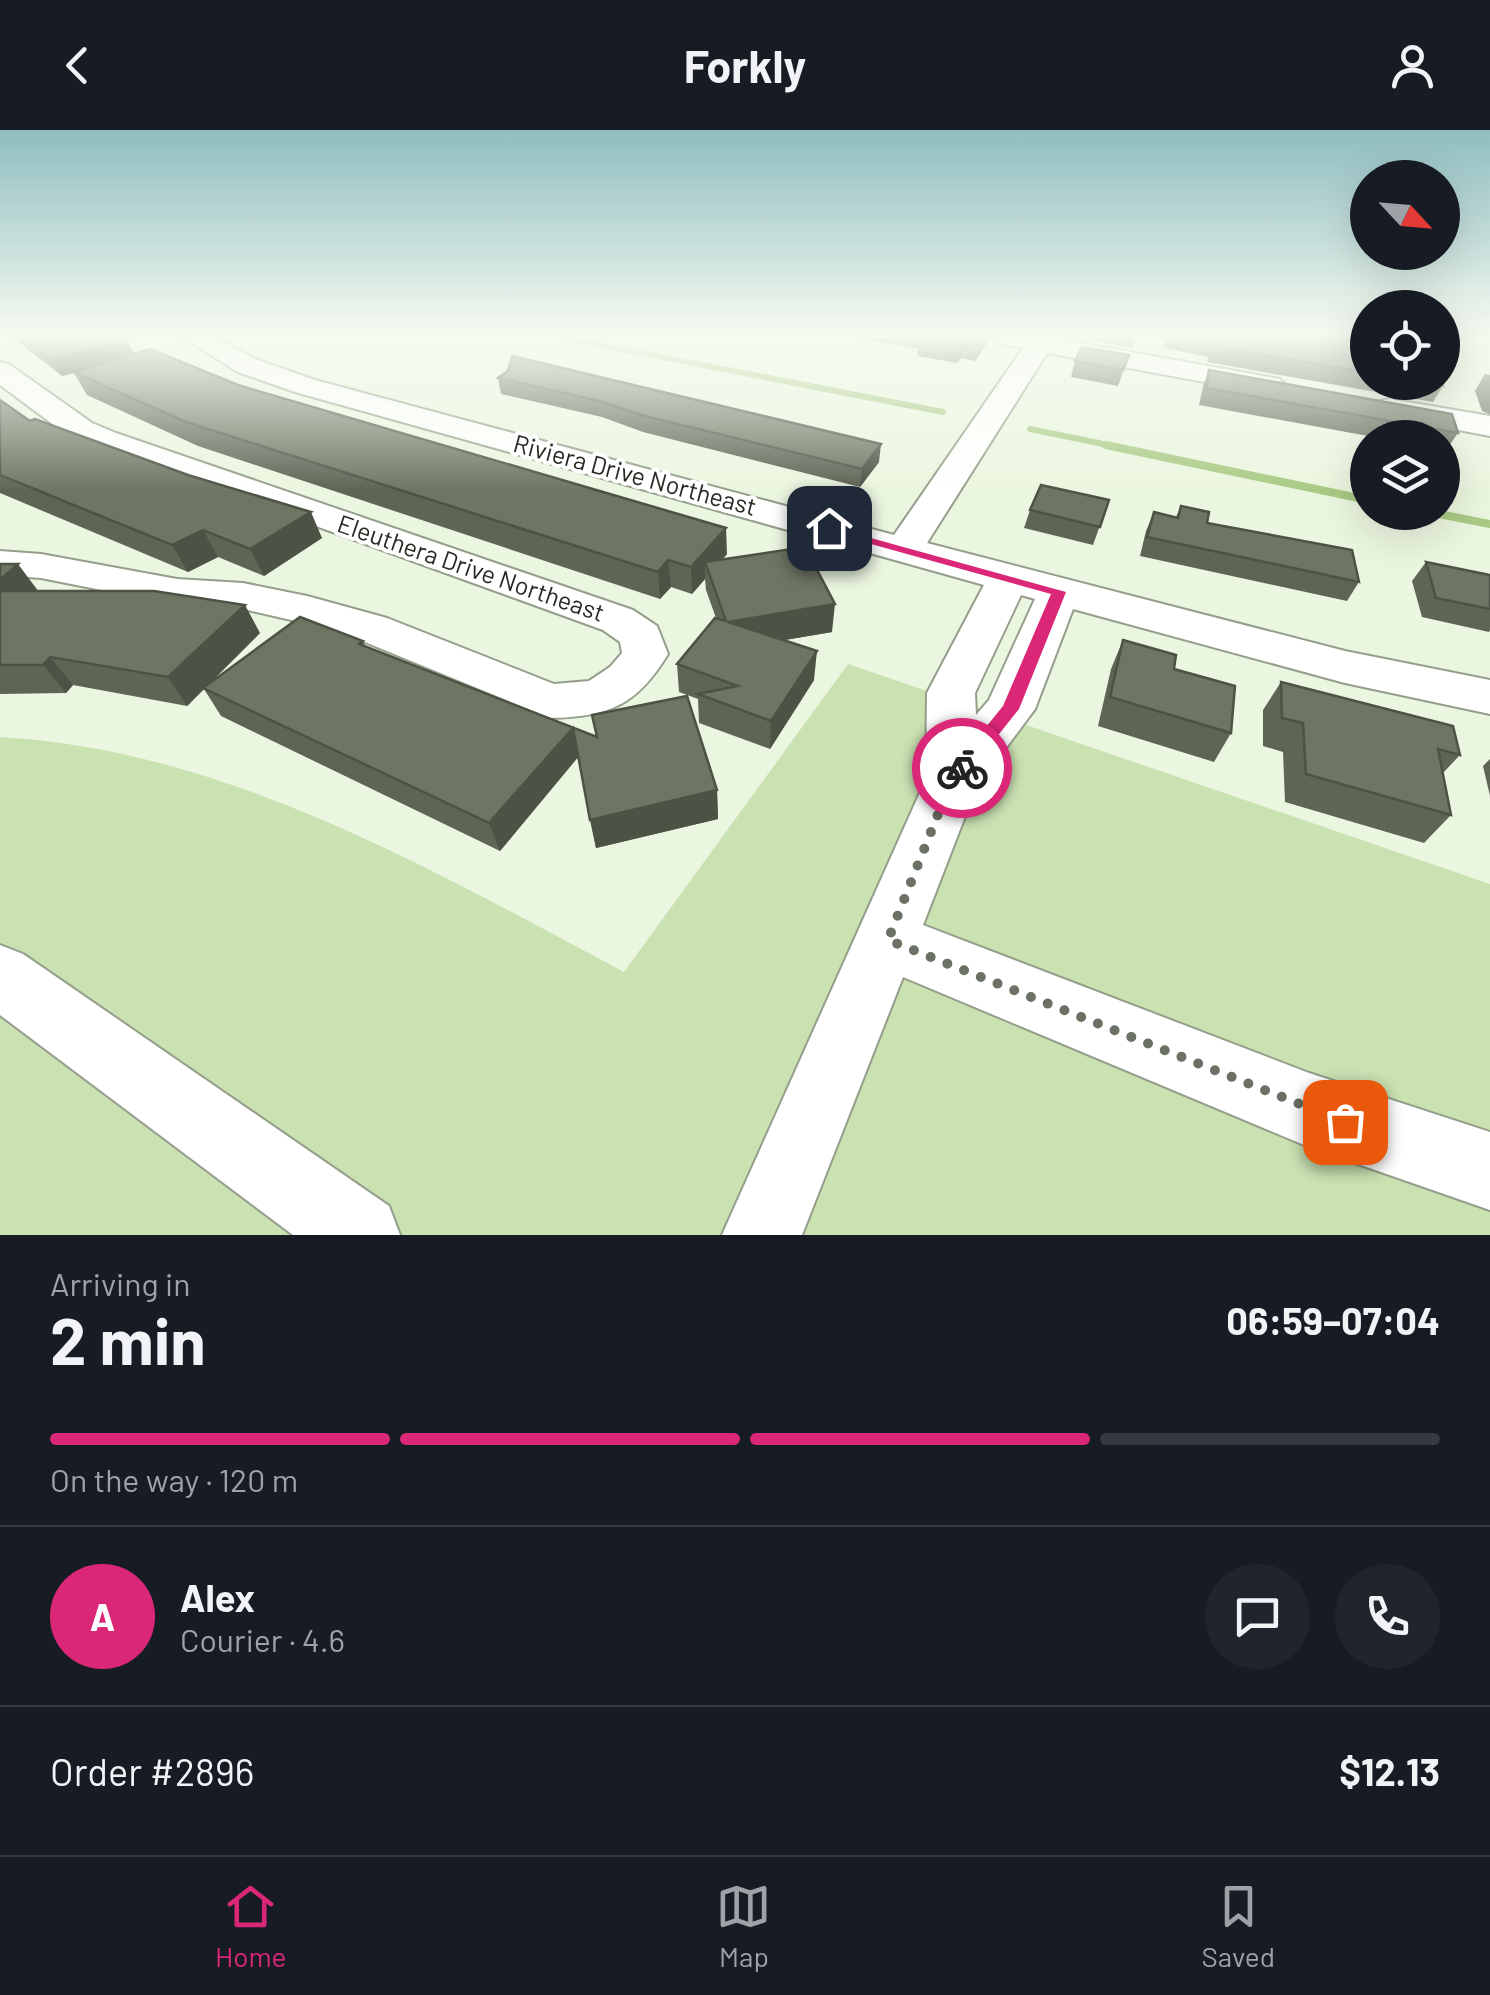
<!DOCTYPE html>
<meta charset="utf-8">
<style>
:root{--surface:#171b24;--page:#20242c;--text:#f1f3f6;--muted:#9ea1a6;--line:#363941;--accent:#db2777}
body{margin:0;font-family:Barlow,sans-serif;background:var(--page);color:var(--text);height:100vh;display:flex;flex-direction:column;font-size:38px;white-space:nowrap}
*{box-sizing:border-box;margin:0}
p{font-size:32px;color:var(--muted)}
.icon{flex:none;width:55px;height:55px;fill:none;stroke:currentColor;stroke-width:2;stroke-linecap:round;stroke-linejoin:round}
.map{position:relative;height:1105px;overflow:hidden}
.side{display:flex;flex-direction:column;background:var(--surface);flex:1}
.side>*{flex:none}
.needle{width:65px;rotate:116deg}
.buttons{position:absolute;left:1350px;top:30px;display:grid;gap:20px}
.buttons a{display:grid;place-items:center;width:110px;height:110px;border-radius:50%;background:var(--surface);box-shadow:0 10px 40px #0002;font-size:50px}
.pin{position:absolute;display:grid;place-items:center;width:85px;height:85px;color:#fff;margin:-42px;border-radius:20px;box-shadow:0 5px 15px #0006}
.courier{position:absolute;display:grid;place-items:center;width:100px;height:100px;margin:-50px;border:8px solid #db2777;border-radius:50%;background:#fff;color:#222;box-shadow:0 2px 12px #0007}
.head em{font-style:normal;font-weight:700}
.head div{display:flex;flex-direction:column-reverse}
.head{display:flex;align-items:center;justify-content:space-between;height:170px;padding:0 50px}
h1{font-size:65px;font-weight:700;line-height:75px}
.bar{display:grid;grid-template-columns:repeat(4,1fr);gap:15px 10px;align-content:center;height:120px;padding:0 50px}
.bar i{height:12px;border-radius:8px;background:var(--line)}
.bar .current{background:var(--accent)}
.bar p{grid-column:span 4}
.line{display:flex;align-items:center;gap:25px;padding:0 50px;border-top:2px solid var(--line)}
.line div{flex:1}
.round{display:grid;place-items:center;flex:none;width:105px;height:105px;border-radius:52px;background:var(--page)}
header{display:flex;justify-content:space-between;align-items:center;height:130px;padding:0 50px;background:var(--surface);font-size:45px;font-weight:700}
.dock{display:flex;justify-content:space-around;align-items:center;height:140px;border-top:2px solid var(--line);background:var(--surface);font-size:28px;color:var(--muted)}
.dock a{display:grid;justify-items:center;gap:5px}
.dock .current{color:var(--accent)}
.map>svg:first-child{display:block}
</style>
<header><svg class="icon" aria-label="back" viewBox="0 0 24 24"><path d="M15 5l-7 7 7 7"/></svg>Forkly<svg class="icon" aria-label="person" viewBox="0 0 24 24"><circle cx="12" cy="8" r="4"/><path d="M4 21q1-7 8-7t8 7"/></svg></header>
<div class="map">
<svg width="1490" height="1105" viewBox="0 0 1490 1105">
<rect width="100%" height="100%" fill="#ebf6e0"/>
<path fill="#cae1b2" d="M848,534L1490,754V1105H0V607C227,620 428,738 624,842Z"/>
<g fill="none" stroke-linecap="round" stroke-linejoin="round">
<g stroke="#a9ca84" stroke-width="6">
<polyline points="559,207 943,282"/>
<polyline points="1030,299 1118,317"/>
</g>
<g stroke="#a9ca84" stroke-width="8">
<polyline points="1106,315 1368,370"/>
<polyline points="1429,382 1490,394"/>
</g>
<defs>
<g id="minor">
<path d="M182,207H214L258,230L315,250L894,405L1023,218L996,213L992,207H1048L1280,249L1285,255L1280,261L1270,264L1047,223L927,413L1345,521L1490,550V584L1345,553L1073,479L1035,579L976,658L923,795L1309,943L1490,1002V1080L1309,1017L903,847L802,1105H722L926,649L927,563L984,455L295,262L238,242ZM1021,465L1035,469L989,570L976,585L975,563Z"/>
<path d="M0,232L10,235L92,293L116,303L633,480L657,496L668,524C637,575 609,587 550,588L355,508L300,492L243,479L177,475L41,448L0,445V421L41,424L177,449L243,453L307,466L387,488L554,554L589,551L610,537L622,523L620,512L603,500L70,307L0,255Z"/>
<polygon points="1390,269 1490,286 1490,306 1379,285 1375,278 1379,271"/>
<polygon points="0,815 23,824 389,1076 400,1105 293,1105 0,885"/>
</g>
</defs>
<use href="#minor" stroke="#949e8a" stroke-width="4"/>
<use href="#minor" fill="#fff" fill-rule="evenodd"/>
</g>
<g fill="#5e6555">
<polygon points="12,207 124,207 126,208 134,224 238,255 727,424 722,430 832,502 784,510 814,550 770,619 699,593 698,569 679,562 677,534 716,488 706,460 705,449 692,464 671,457 660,469 198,316 87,265 74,243 62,246"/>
<polygon points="852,207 991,207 975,231 961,228 957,233 917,226 918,219"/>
<polygon points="1089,207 1136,207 1132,218 1088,210"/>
<polygon points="1167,207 1368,207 1368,252 1442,252 1443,256 1433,272 1207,232 1208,227 1164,218"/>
<polygon points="1129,225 1118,256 1071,247 1075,231"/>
<polygon points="1209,240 1458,303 1446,320 1442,319 1442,308 1379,308 1199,275 1203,256"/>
<polygon points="1485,244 1490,245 1490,284 1482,281 1475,261"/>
<polygon points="498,248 879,332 860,357 643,302 602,287 501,264"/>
<polygon points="0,270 30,291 322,408 264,446 218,427 188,442 0,363"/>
<polygon points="1109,370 1093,415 1024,398 1030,380"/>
<polygon points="1181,376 1207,393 1359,452 1347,471 1140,426 1146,401 1154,382 1176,387"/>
<polygon points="1426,432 1490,445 1490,500 1489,502 1422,487 1412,451"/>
<polygon points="0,434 38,461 260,503 213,550 363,511 365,516 717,660 718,689 596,718 578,627 500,721 221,586 204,559 187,576 73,555 66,563 0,564"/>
<polygon points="1123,510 1174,539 1231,603 1214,632 1098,596 1111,539"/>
<polygon points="1281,552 1460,625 1443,643 1451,685 1424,713 1285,672 1283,622 1263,616 1263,580"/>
<polygon points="1490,629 1490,666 1483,636"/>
</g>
<g fill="#4c5345">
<polygon points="984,207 991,207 975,231 978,215"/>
<polygon points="126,208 134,224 62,246 53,230"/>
<polygon points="964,213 961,228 957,233 960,217"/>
<polygon points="881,314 879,332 860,357 862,339"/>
<polygon points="311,382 322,408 264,446 250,419"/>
<polygon points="726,398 727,424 709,445 705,432 705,449 692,464 691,437"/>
<polygon points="203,400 218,427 188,442 172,415"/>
<polygon points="668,430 671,457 660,469 658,442"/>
<polygon points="18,434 39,462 0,476 0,450"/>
<polygon points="835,474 832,502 728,520 728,492"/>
<polygon points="245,475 260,503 187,576 168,547"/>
<polygon points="817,521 814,550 770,619 771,591"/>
<polygon points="50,527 73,555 66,563 43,535"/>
<polygon points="573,598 579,626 500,721 489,693"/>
<polygon points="717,660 718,689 596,718 590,690"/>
</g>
<g fill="#6d7663" stroke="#4c5345" stroke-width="2.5">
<polygon points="21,207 124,207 126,208 53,230"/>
<polygon points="922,207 984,207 978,215 964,213 960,217 919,210"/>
<polygon points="1191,207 1368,207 1368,243 1214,216 1214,211"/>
<polygon points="1082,217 1129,225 1123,240 1075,231"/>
<polygon points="150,219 238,255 726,398 691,437 668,430 658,442 186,292 73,242"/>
<polygon points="512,226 881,314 862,339 641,285 600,271 498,248 508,241"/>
<polygon points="1209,240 1452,284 1458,303 1206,258"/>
<polygon points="1423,252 1442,252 1443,256"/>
<polygon points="0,270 30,291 35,289 188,345 311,382 250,419 203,400 172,415 0,345"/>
<polygon points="1041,355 1109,370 1100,397 1030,380"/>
<polygon points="1181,376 1209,382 1207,393 1352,420 1359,452 1147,407 1154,382 1178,388"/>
<polygon points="805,417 835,474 728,492 817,521 771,591 698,564 738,556 677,534 715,488 726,491 705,432"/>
<polygon points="1426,432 1490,445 1490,479 1436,468"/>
<polygon points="0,434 18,434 0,450"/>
<polygon points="0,461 154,461 245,475 168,547 50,527 43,535 0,535"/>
<polygon points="300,487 363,511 359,514 597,607 592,585 687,566 717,660 590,690 573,598 489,693 203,558"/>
<polygon points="1123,510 1176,525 1174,539 1235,556 1231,603 1110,567"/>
<polygon points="1281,552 1453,596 1460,625 1438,619 1451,685 1306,644 1303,593 1282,588"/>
</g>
<linearGradient id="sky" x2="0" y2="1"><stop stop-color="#8fbdc0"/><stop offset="0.57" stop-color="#f6fbf1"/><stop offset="1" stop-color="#f6fbf1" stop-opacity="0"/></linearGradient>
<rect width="1490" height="361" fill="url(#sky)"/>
<polygon fill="#db2777" points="824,395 1066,462 1019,579 968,643 955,643 953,638 1003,576 1051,464 824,401"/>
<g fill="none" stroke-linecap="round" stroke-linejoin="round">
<polyline stroke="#6b7164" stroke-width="10" stroke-dasharray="0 18" points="962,638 952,649 888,810 1345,992"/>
</g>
<g text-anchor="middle" stroke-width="8" stroke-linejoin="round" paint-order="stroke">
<g font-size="25" fill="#262a22" stroke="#fff">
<text transform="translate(635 345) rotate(15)" y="9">Riviera Drive Northeast</text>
<text transform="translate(471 438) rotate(19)" y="9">Eleuthera Drive Northeast</text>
</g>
</g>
</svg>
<div class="buttons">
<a><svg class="needle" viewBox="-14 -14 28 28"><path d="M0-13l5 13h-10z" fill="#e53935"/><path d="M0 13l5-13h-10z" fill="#9ea1a6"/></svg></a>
<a><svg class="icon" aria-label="locate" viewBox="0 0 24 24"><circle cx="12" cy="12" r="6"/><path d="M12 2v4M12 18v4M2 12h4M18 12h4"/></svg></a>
<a><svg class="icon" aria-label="layers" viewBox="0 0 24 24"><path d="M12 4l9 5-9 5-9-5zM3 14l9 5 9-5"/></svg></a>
</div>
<div class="pin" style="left:1345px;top:992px;background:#ea580c"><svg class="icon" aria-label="bag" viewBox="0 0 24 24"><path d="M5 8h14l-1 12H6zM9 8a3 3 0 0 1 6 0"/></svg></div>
<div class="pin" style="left:829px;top:398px;background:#1f2937"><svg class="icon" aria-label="home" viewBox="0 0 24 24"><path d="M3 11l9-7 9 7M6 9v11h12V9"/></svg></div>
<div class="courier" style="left:962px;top:638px"><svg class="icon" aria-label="bike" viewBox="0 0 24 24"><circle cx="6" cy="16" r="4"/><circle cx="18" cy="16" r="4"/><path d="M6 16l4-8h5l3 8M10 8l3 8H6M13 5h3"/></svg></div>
</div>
<section class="side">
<div class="head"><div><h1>2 min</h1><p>Arriving in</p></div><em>06:59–07:04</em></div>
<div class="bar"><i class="current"></i><i class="current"></i><i class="current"></i><i></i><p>On the way · 120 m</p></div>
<div class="line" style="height:180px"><b class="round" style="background:var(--accent);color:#fff">A</b><div><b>Alex</b><p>Courier · 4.6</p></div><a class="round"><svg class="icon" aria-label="chat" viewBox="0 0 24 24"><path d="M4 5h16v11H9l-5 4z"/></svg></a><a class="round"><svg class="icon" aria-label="phone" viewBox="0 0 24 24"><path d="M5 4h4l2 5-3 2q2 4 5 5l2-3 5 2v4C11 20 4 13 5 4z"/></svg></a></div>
<div class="line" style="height:130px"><div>Order #2896</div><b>$12.13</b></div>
</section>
<nav class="dock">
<a class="current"><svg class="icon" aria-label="home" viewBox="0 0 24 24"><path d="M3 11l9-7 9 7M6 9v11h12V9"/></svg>Home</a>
<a><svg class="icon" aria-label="map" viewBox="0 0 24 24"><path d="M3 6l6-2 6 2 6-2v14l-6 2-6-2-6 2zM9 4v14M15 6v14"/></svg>Map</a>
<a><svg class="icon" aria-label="saved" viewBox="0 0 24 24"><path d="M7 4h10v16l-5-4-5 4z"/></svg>Saved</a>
</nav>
